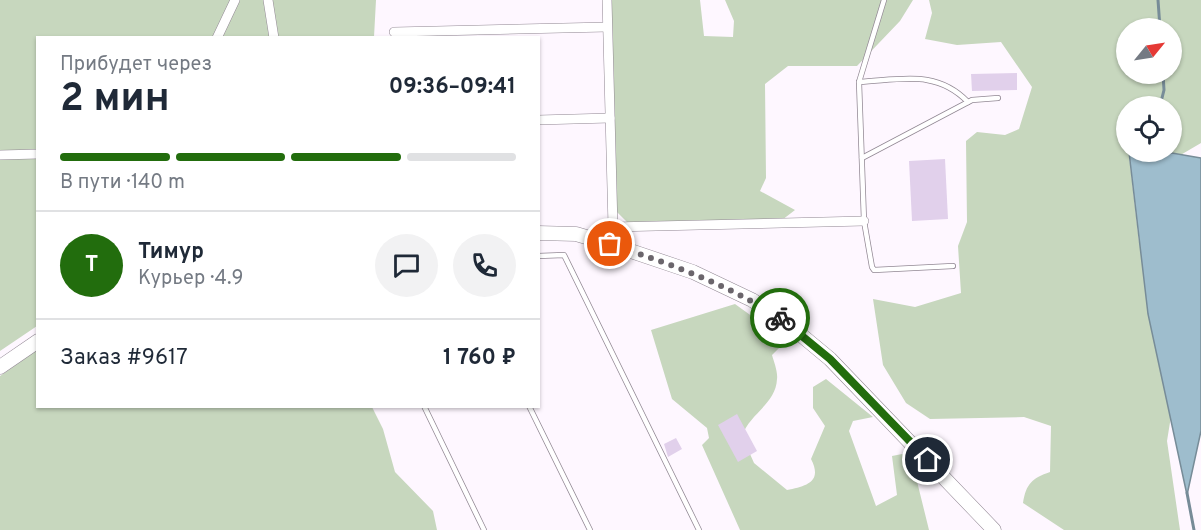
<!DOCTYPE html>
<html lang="ru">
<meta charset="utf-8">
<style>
:root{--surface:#fff;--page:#f2f2f3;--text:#1f2937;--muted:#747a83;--line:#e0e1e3;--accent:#226d0d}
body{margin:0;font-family:Overpass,sans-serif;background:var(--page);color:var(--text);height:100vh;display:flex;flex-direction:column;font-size:22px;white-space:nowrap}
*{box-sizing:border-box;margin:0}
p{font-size:20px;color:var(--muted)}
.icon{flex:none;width:33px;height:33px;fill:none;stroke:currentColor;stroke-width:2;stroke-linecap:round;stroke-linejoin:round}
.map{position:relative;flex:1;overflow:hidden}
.panel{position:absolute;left:36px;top:36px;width:504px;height:372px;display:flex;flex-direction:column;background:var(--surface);border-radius:0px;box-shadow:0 2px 4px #0004}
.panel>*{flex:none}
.needle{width:39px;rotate:60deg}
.buttons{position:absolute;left:1116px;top:18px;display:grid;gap:12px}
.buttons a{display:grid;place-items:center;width:66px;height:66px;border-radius:50%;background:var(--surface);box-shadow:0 2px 4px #0004;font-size:30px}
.pin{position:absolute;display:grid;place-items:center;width:51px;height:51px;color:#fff;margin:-26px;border:3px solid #fff;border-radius:50%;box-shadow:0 2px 6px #0007}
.courier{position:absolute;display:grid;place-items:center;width:60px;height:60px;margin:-30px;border:4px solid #226d0d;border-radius:50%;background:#fff;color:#222;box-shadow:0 2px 8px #0007}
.summary em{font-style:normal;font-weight:700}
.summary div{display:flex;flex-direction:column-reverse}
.summary{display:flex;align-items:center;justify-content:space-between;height:102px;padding:0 24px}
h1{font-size:39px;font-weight:700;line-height:45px}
.bar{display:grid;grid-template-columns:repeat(4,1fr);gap:9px 6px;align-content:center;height:72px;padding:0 24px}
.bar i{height:8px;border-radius:4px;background:var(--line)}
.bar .active{background:var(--accent)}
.bar p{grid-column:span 4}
.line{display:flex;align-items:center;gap:15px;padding:0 24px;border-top:2px solid var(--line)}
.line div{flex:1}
.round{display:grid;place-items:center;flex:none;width:63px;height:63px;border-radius:32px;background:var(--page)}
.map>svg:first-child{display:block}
</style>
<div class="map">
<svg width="1201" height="530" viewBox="0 0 1201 530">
<rect width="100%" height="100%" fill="#fef7ff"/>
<g fill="#c7d7be" fill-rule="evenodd">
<polygon points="0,0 376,0 374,37 38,38 37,326 0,351"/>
<polygon points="609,0 700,0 704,36 733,37 734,21 725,0 913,0 900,21 857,66 788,66 765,84 766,178 760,191 795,210 782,220 631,226 616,211"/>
<path d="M929,0H1201V143L1172,160L1157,152H1172V106H1126V152H1135L1129,155L1139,242L1162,259L1178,373L1167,441L1180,530H1064L1023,503C1026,484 1032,478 1050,472L1051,426L1024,417L930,419L906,403L883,365L873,299L915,307L961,293L958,246L967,222L966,141L977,132L1005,135L1019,129L1032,87L1001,42L957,45L925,39L932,13ZM1126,28H1172V74H1126Z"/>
<path d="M735,304L786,341L772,355C774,362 778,372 777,379C776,404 749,414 742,436L754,463L787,490C806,486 823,482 811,459L825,426L813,408V387L826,379L873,417L853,421L849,431L876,506L897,495L892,456L902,454L911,457L929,530H740L702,445L709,438L707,428L672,399L651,330Z"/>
<polygon points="37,350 38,406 372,407 383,429 395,472 433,511 437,530 0,530 0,376"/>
</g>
<polygon fill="#9ebdcd" stroke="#778c98" stroke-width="1.5" points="1129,152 1166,152 1201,158 1201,431 1187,495 1148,314"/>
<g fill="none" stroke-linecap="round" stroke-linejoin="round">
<g stroke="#778c98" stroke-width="3">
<polyline points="1158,0 1160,28"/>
<polyline points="1160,106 1164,90 1163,74"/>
<polyline points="1187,493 1194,530"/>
</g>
</g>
<g fill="#e1d0eb">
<polygon points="1017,73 1017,90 972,91 971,74"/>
<polygon points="945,159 948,219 912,221 909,161"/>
<polygon points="737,414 757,451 738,462 718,425"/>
<polygon points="676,438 682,449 668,457 664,444"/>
</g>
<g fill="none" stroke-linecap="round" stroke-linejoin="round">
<defs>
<g id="lane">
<polyline points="884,0 859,82 864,221 872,267 874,270 953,266"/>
<path d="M859,82C901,80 936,69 968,102"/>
<polyline points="862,158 972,100 998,98"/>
<polyline points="538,256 564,255 699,530"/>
<polyline points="424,406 484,530"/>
<polyline points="529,406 590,530"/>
</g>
<g id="street">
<polyline points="268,0 274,38"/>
<polyline points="607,0 613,227"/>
<polyline points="394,32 607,27"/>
<polyline points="217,38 235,0"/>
<polyline points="538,120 610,118"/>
<polyline points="0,155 38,154"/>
<polyline points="610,244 613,227 864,221"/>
</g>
<g id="secondary">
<polyline points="538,233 576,234 610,244 693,272 752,300 783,320 830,359 994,530"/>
<polyline points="0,367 38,341"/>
</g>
</defs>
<use href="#lane" stroke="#928894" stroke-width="6"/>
<use href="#street" stroke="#928894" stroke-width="10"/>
<use href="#secondary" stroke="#928894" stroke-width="15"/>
<use href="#lane" stroke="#fff" stroke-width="4.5"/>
<use href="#street" stroke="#fff" stroke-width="9"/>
<use href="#secondary" stroke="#fff" stroke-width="14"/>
</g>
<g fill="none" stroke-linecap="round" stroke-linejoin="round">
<path stroke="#6b666c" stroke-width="6" stroke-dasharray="0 10.8" d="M610,244C670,264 727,284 780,318"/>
<polyline stroke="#226d0d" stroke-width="8" points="780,318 830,359 928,460"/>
</g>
</svg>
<div class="buttons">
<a><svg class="needle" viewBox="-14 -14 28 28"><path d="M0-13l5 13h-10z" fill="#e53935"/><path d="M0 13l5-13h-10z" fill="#747a83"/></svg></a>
<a><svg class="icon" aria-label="locate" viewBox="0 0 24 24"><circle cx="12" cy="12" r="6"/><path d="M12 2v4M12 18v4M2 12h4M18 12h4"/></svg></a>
</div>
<div class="pin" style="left:610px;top:244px;background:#ea580c"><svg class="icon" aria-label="bag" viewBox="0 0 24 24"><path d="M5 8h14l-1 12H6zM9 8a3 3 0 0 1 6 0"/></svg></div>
<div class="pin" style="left:928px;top:460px;background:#1f2937"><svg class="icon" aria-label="home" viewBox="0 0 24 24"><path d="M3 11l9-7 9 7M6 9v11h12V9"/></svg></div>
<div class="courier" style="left:780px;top:318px"><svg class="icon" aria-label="bike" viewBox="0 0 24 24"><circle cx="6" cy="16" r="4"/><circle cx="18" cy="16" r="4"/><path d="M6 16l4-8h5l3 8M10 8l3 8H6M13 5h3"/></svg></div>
<section class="panel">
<div class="summary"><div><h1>2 мин</h1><p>Прибудет через</p></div><em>09:36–09:41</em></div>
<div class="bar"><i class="active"></i><i class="active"></i><i class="active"></i><i></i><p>В пути · 140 m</p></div>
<div class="line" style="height:108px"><b class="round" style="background:var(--accent);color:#fff">Т</b><div><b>Тимур</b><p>Курьер · 4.9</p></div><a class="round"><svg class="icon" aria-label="chat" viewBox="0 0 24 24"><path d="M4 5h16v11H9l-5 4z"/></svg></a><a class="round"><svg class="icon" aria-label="phone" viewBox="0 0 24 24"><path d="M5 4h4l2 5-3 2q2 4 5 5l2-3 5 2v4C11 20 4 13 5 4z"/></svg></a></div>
<div class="line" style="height:78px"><div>Заказ #9617</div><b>1 760 ₽</b></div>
</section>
</div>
